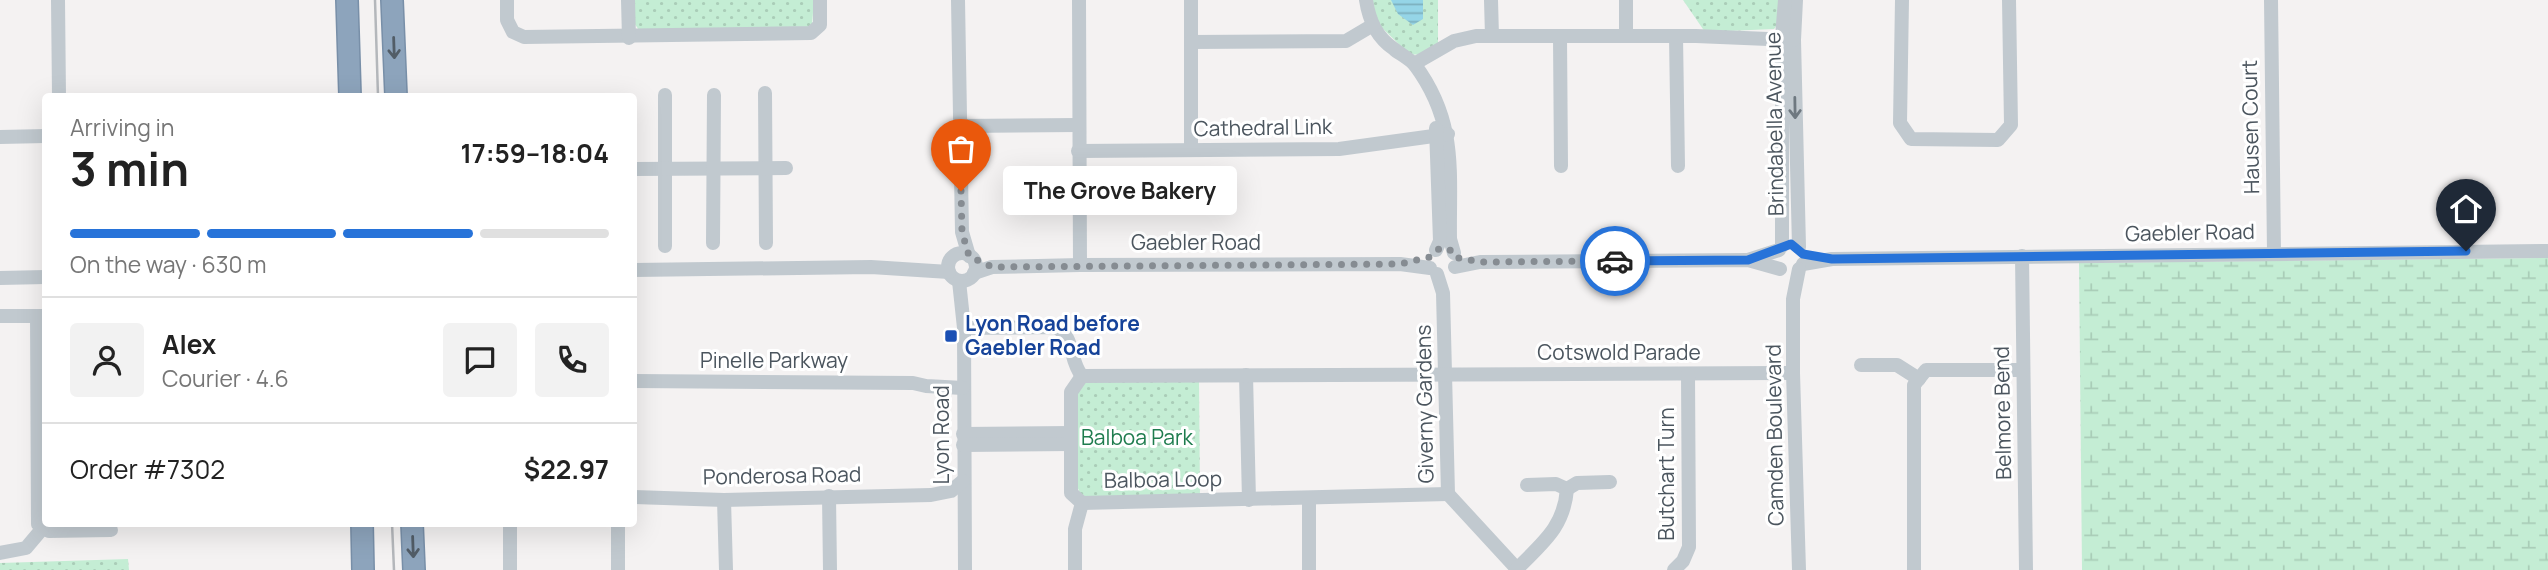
<!DOCTYPE html>
<meta charset="utf-8">
<style>
:root{--surface:#fff;--page:#f2f2f2;--text:#222;--muted:#767676;--line:#e0e0e0;--accent:#2773d9}
body{margin:0;font-family:Manrope,sans-serif;background:var(--page);color:var(--text);height:100vh;display:flex;flex-direction:column;font-size:26px;white-space:nowrap}
*{box-sizing:border-box;margin:0}
p{font-size:23px;color:var(--muted)}
.icon{flex:none;width:38px;height:38px;fill:none;stroke:currentColor;stroke-width:2;stroke-linecap:round;stroke-linejoin:round}
.map{position:relative;flex:1;overflow:hidden}
.details{position:absolute;left:42px;top:93px;width:595px;height:434px;display:flex;flex-direction:column;background:var(--surface);border-radius:7px;box-shadow:0 7px 28px #0002}
.details>*{flex:none}
.pin{position:absolute;display:grid;place-items:center;width:60px;height:60px;color:#fff;margin:-72px -30px;border-radius:50% 50% 50% 0;rotate:-45deg;box-shadow:0 0 7px #0007}
.pin .icon{rotate:45deg}
.courier{position:absolute;display:grid;place-items:center;width:70px;height:70px;margin:-35px;border:5px solid #2773d9;border-radius:50%;background:#fff;color:#222;box-shadow:0 2px 9px #0007}
.bubble{position:absolute;height:49px;border-radius:7px;background:var(--surface);box-shadow:0 7px 28px #0002;font-size:23px;font-weight:700;line-height:49px;text-align:center}
.headline em{font-style:normal;font-weight:700}
.headline div{display:flex;flex-direction:column-reverse}
.headline{display:flex;align-items:center;justify-content:space-between;height:119px;padding:0 28px}
h1{font-size:46px;font-weight:700;line-height:52px}
.bar{display:grid;grid-template-columns:repeat(4,1fr);gap:10px 7px;align-content:center;height:84px;padding:0 28px}
.bar i{height:9px;border-radius:5px;background:var(--line)}
.bar .selected{background:var(--accent)}
.bar p{grid-column:span 4}
.line{display:flex;align-items:center;gap:18px;padding:0 28px;border-top:2px solid var(--line)}
.line div{flex:1}
.round{display:grid;place-items:center;flex:none;width:74px;height:74px;border-radius:7px;background:var(--page)}
.map>svg:first-child{display:block}
</style>
<div class="map">
<svg width="2548" height="570" viewBox="0 0 2548 570">
<defs>
<pattern id="wetland-marsh" width="20" height="14" patternUnits="userSpaceOnUse" patternTransform="scale(1.75)"><rect width="20" height="14" fill="#c4edd4"/><path d="M1 5h8M5 5V1M11 12h8M15 12V8" fill="none" stroke="#aacdb8"/></pattern>
<pattern id="park-dots" width="8" height="8" patternUnits="userSpaceOnUse" patternTransform="scale(1.75)"><rect width="8" height="8" fill="#c4edd4"/><path d="M2 2h.1M6 6h.1" fill="none" stroke="#aacdb8" stroke-width="1.8" stroke-linecap="round"/></pattern>
<pattern id="water-rules" width="6" height="5" patternUnits="userSpaceOnUse" patternTransform="scale(1.75)"><rect width="6" height="5" fill="#95d5e7"/><path d="M0 2.5h6" fill="none" stroke="#7cb0be"/></pattern>
</defs>
<rect width="100%" height="100%" fill="#f4f2f2"/>
<polygon fill="url(#wetland-marsh)" points="2548,258 2548,570 2082,570 2079,263"/>
<g fill="url(#park-dots)">
<polygon points="632,0 814,0 812,25 804,29 639,30 634,23"/>
<polygon points="1369,0 1438,0 1438,43 1421,54 1410,55 1376,22"/>
<polygon points="1683,0 1783,0 1780,22 1774,29 1705,32"/>
<polygon points="1199,378 1200,497 1090,499 1081,495 1076,484 1076,393 1084,380"/>
<polygon points="128,559 129,570 0,570 0,563"/>
</g>
<polygon fill="url(#water-rules)" points="1391,0 1423,0 1423,19 1413,25 1398,14"/>
<g fill="none" stroke-linecap="round" stroke-linejoin="round">
<defs>
<g id="highway">
<polyline points="347,0 350,96"/>
<polyline points="392,0 396,96"/>
<polyline points="362,523 363,570"/>
<polyline points="412,523 414,570"/>
</g>
</defs>
<use href="#highway" stroke="#788fa8" stroke-width="24"/>
<g stroke="#c1c9cf" stroke-width="14">
<polyline points="58,0 59,96"/>
<polyline points="507,0 507,20 513,32 524,37 811,33 820,25 820,0"/>
<polyline points="628,0 629,38"/>
<polyline points="958,0 962,232 969,256"/>
<polyline points="1079,0 1080,265"/>
<polyline points="1191,0 1191,150"/>
<path d="M1366,0C1369,20 1376,37 1394,49C1400,54 1410,59 1415,65C1458,123 1449,173 1450,239L1454,253"/>
<polyline points="1491,0 1492,36"/>
<polyline points="1626,0 1626,36"/>
<polyline points="1796,0 1794,40 1799,247"/>
<polyline points="1902,0 1900,123 1911,139 1998,140 2011,125 2009,0"/>
<polyline points="2271,0 2274,253"/>
<polyline points="1676,36 1678,166"/>
<polyline points="1560,37 1561,166"/>
<polyline points="1191,42 1346,41 1373,25"/>
<polyline points="1414,64 1454,41 1476,36 1696,36 1794,40"/>
<polyline points="765,93 766,243"/>
<polyline points="665,95 665,246"/>
<polyline points="960,126 1078,125"/>
<polyline points="0,137 46,136"/>
<polyline points="1078,151 1339,149 1448,134"/>
<polyline points="634,169 786,168"/>
<polyline points="713,243 714,95"/>
<polyline points="1782,246 1782,37 1785,0"/>
<polyline points="1436,250 1440,241 1436,128"/>
<circle cx="962" cy="267" r="14"/>
<polyline points="2022,256 2026,570"/>
<polyline points="1748,260 1779,250"/>
<polyline points="1803,264 1832,259 2548,251"/>
<polyline points="1455,267 1480,262 1748,260 1780,269"/>
<polyline points="634,270 871,267 949,272"/>
<polyline points="974,273 992,267 1080,265 1400,264 1430,268"/>
<polyline points="1437,274 1443,293 1448,494 1518,570"/>
<polyline points="0,278 46,277"/>
<polyline points="959,281 964,328 965,570"/>
<polyline points="0,316 44,316"/>
<polyline points="37,316 38,524 49,531 111,530"/>
<path d="M964,328L1055,327C1076,337 1068,359 1082,376"/>
<polyline points="1861,365 1897,365 1919,379"/>
<polyline points="1246,375 1249,500"/>
<polyline points="634,381 913,383 926,386 963,388"/>
<polyline points="963,434 1071,433"/>
<polyline points="963,445 1071,444"/>
<polyline points="1527,485 1556,484 1567,489"/>
<polyline points="1567,489 1577,483 1610,482"/>
<polyline points="1448,494 1082,503 1071,493 1071,392 1082,376 1793,373"/>
<polyline points="829,496 830,570"/>
<polyline points="634,497 724,500 931,495 951,491 963,481"/>
<polyline points="1309,499 1309,570"/>
<polyline points="724,500 726,570"/>
<polyline points="510,523 510,570"/>
<polyline points="618,523 618,570"/>
<polyline points="0,553 26,548 42,529"/>
<polyline points="1075,570 1075,529 1082,503"/>
<path d="M1516,570C1542,543 1564,528 1567,489"/>
<polyline points="1674,570 1683,561 1689,547 1688,374"/>
<polyline points="1799,570 1793,373 1793,299 1799,269"/>
<polyline points="1914,570 1914,385 1926,370 2023,370"/>
</g>
<use href="#highway" stroke="#8da4bc" stroke-width="21"/>
<g stroke="#b4b7bb" stroke-width="2.5">
<polyline points="375,0 378,96"/>
<polyline points="392,523 394,570"/>
</g>
</g>
<defs><path id="oneway-shaft" d="M-6 0H5M1.5-3L5.5 0L1.5 3" fill="none" stroke-width="1.6" stroke-linecap="round" stroke-linejoin="round" transform="scale(1.75)"/></defs>
<g stroke="#525d67">
<use href="#oneway-shaft" transform="translate(394 48) rotate(88)"/>
<use href="#oneway-shaft" transform="translate(413 547) rotate(88)"/>
</g>
<use stroke="#6e7880" href="#oneway-shaft" transform="translate(1795 108) rotate(89)"/>
<g fill="none" stroke-linecap="round" stroke-linejoin="round">
<polyline stroke="#868c92" stroke-width="7" stroke-dasharray="0 12.6" points="961,191 962,232 969,256 992,267 1400,264 1430,257 1440,248 1450,250 1454,257 1480,262 1615,261"/>
<polyline stroke="#2773d9" stroke-width="9" points="1615,261 1748,260 1791,244 1803,254 1832,259 2466,251"/>
</g>
<rect fill="#1a4fb4" stroke="#fff" stroke-width="2.5" x="944" y="329" width="14" height="14" rx="3.5"/>
<g text-anchor="middle" stroke-width="6" stroke-linejoin="round" paint-order="stroke">
<g font-size="21" fill="#4b555e" stroke="#fff">
<text transform="translate(1775 124) rotate(-91)" y="7">Brindabella Avenue</text>
<text transform="translate(2251 127) rotate(-91)" y="7">Hausen Court</text>
<text transform="translate(1263 128) rotate(-1)" y="7">Cathedral Link</text>
<text transform="translate(2190 233) rotate(-1)" y="7">Gaebler Road</text>
<text x="1196" y="250">Gaebler Road</text>
<text x="1619" y="360">Cotswold Parade</text>
<text x="774" y="368">Pinelle Parkway</text>
<text transform="translate(1425 404) rotate(-91)" y="7">Giverny Gardens</text>
<text transform="translate(2003 413) rotate(-91)" y="7">Belmore Bend</text>
<text transform="translate(942 435) rotate(-90)" y="7">Lyon Road</text>
<text transform="translate(1775 435) rotate(-91)" y="7">Camden Boulevard</text>
<text transform="translate(1667 474) rotate(-90)" y="7">Butchart Turn</text>
<text transform="translate(782 476) rotate(-1)" y="7">Ponderosa Road</text>
<text transform="translate(1163 480) rotate(-1)" y="7">Balboa Loop</text>
</g>
<g font-size="21" font-weight="bold" fill="#164399" stroke="#fff" text-anchor="start">
<text x="965" y="331">Lyon Road before<tspan x="965" dy="24">Gaebler Road</tspan></text>
</g>
<g font-size="21" fill="#1e7c4e" stroke="#fff">
<text x="1137" y="445">Balboa Park</text>
</g>
</g>
</svg>
<div class="pin" style="left:961px;top:191px;background:#ea580c"><svg class="icon" aria-label="bag" viewBox="0 0 24 24"><path d="M5 8h14l-1 12H6zM9 8a3 3 0 0 1 6 0"/></svg></div>
<div class="pin" style="left:2466px;top:251px;background:#1f2937"><svg class="icon" aria-label="home" viewBox="0 0 24 24"><path d="M3 11l9-7 9 7M6 9v11h12V9"/></svg></div>
<div class="courier" style="left:1615px;top:261px"><svg class="icon" aria-label="car" viewBox="0 0 24 24"><path d="M5 17H2v-5l4-1 3-4h7l3 4 3 1v5h-3M9 17h6M6 11h13"/><circle cx="7" cy="17" r="2"/><circle cx="17" cy="17" r="2"/></svg></div>
<div class="bubble" style="left:1003px;top:166px;width:234px">The Grove Bakery</div>
<section class="details">
<div class="headline"><div><h1>3 min</h1><p>Arriving in</p></div><em>17:59–18:04</em></div>
<div class="bar"><i class="selected"></i><i class="selected"></i><i class="selected"></i><i></i><p>On the way · 630 m</p></div>
<div class="line" style="height:126px"><a class="round"><svg class="icon" aria-label="person" viewBox="0 0 24 24"><circle cx="12" cy="8" r="4"/><path d="M4 21q1-7 8-7t8 7"/></svg></a><div><b>Alex</b><p>Courier · 4.6</p></div><a class="round"><svg class="icon" aria-label="chat" viewBox="0 0 24 24"><path d="M4 5h16v11H9l-5 4z"/></svg></a><a class="round"><svg class="icon" aria-label="phone" viewBox="0 0 24 24"><path d="M5 4h4l2 5-3 2q2 4 5 5l2-3 5 2v4C11 20 4 13 5 4z"/></svg></a></div>
<div class="line" style="height:91px"><div>Order #7302</div><b>$22.97</b></div>
</section>
</div>
